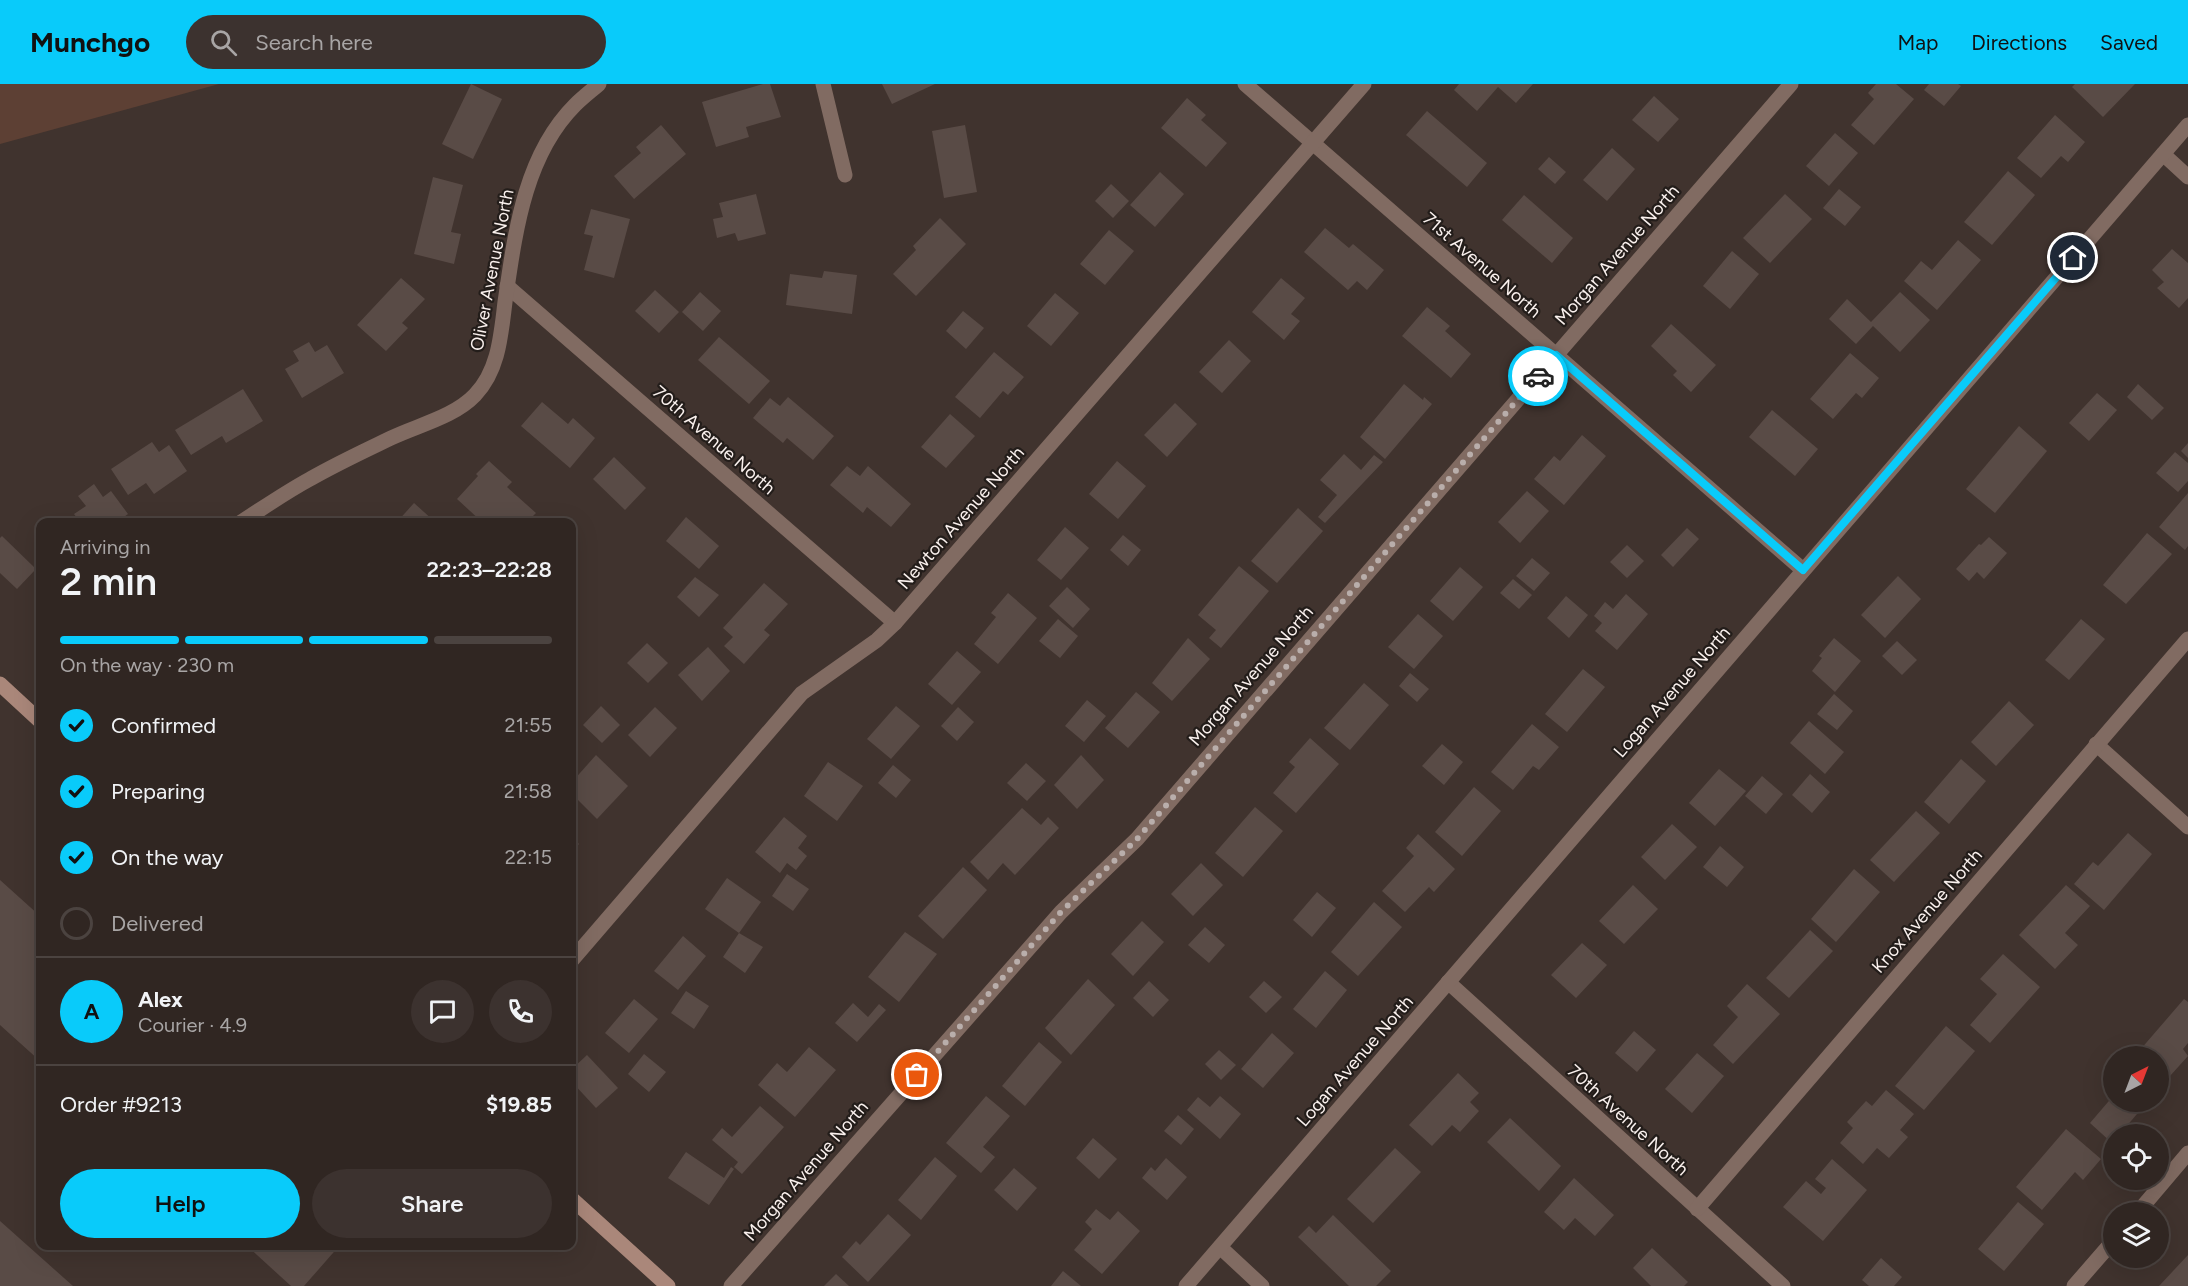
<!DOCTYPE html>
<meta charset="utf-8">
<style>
:root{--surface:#302622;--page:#3c322f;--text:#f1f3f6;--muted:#a8a5a5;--line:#4b4340;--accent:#09cbfa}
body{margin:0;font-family:Figtree,sans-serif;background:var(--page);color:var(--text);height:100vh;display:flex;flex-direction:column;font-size:22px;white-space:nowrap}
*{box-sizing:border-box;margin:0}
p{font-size:20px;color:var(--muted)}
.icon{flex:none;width:33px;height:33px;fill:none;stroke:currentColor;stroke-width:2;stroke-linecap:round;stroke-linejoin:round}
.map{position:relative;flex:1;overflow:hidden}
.drawer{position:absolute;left:36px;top:434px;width:540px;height:732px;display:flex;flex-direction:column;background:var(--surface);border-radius:12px;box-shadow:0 6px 24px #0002,0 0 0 2px var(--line)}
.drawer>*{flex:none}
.needle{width:39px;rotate:42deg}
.buttons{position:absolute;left:2103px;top:962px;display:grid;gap:12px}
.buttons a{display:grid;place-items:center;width:66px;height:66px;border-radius:50%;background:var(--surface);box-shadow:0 6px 24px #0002,0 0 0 2px var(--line);font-size:30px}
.pin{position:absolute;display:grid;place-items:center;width:51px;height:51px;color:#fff;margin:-26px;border:3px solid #fff;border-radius:50%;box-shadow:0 2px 6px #0007}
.courier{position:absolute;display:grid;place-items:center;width:60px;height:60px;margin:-30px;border:4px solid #09cbfa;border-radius:50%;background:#fff;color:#222;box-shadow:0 2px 8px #0007}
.summary em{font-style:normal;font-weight:600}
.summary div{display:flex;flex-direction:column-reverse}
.summary{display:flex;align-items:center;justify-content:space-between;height:102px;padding:0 24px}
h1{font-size:39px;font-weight:600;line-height:45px}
.bar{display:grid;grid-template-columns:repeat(4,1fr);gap:9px 6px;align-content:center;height:72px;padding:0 24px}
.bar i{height:8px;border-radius:4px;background:var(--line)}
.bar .on{background:var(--accent)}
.bar p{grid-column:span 4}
.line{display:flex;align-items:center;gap:15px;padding:0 24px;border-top:2px solid var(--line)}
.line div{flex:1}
.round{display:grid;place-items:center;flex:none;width:63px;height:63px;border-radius:32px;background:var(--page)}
ol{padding:0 24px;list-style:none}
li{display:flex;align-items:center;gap:18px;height:66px}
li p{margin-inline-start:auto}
li .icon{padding:6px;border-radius:50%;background:var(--accent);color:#111;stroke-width:4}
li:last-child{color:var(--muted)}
li i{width:33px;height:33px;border:3px solid var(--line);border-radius:50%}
.cta{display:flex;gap:12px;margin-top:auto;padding:12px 24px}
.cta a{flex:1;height:69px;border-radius:36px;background:var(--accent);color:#111;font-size:24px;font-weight:600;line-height:69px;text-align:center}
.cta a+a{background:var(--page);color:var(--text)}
header{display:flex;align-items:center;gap:36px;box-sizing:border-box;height:84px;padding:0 30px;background:var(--accent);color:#111}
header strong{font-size:28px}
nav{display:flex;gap:33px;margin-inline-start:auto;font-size:21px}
.search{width:420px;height:54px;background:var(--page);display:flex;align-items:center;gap:15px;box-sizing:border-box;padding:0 21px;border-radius:33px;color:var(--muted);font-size:22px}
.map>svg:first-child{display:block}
</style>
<header>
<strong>Munchgo</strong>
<div class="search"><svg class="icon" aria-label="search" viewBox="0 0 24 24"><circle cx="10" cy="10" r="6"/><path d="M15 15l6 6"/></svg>Search here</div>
<nav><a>Map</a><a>Directions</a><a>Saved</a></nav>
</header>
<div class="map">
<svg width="2188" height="1202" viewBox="0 0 2188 1202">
<rect width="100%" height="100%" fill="#40332e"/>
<polygon fill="#5d4034" points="0,0 219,0 0,60"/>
<g fill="#594b46">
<polygon points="471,0 502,15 473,75 442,60"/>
<polygon points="763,0 770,0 781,33 746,43 749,53 716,63 702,18"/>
<polygon points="882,0 935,0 892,20"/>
<polygon points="1459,0 1533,0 1516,19 1498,3 1477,27 1454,6"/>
<polygon points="1876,0 1896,0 1914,15 1874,61 1851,41 1874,15 1868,9"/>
<polygon points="1929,0 1958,0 1961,2 1944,22 1924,6"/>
<polygon points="2075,0 2135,0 2103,33 2072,3"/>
<polygon points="1654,12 1679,35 1658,58 1632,36"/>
<polygon points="1187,14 1206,31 1201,36 1227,59 1206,83 1161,44"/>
<polygon points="1427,27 1487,79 1467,103 1406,51"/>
<polygon points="2055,31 2085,58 2068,78 2061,72 2041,94 2017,74"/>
<polygon points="661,41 686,70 634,115 614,92 641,69 636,63"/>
<polygon points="965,41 977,108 944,114 932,47"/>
<polygon points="1835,49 1858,69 1829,102 1806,82"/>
<polygon points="1612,64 1635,85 1607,117 1583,96"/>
<polygon points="1549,73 1566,88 1555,100 1538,85"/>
<polygon points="2008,87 2035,111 1992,161 1964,138"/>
<polygon points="1160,88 1184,110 1155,143 1130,121"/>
<polygon points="433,93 463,101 451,148 461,150 454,180 414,170"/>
<polygon points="1111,100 1129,117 1113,134 1095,117"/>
<polygon points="1839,105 1861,123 1845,142 1823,124"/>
<polygon points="756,110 766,150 738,157 735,149 717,154 713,135 723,133 719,119"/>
<polygon points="1785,110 1812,135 1770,179 1743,154"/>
<polygon points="1524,111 1573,154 1552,179 1502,136"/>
<polygon points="591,125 630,135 614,194 584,186 593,152 584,150"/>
<polygon points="940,134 966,160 916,212 893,190 916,166 913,162"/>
<polygon points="1325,144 1349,164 1353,160 1384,186 1367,206 1357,197 1348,206 1304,168"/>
<polygon points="1109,146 1134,167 1105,201 1080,180"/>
<polygon points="1958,156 1981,176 1937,226 1904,197 1921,177 1932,186"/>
<polygon points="2172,165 2188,179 2188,214 2179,224 2157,204 2164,198 2152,186"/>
<polygon points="1732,167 1759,190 1730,225 1703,202"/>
<polygon points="824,187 857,191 852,230 786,221 790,190 822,194"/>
<polygon points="401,194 425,215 402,239 408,244 386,267 357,241"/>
<polygon points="1281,194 1305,214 1291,230 1300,237 1284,256 1252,228"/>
<polygon points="655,206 679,228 659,249 635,227"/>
<polygon points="700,208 721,227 703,247 682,228"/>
<polygon points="1900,208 1930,236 1900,268 1873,242 1856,260 1829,235 1847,215 1871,238"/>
<polygon points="1055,209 1079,229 1051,262 1027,242"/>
<polygon points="1427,223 1450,242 1445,247 1471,270 1451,294 1402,252"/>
<polygon points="963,227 984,244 966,265 946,247"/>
<polygon points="1671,240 1716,281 1691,308 1673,291 1677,287 1651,262"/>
<polygon points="719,253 770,297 749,320 698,276"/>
<polygon points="1229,256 1251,277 1222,309 1199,288"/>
<polygon points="309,258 315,268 327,261 344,289 302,314 285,285 299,277 293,267"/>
<polygon points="994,268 1024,293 1008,311 1003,307 980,334 955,313"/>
<polygon points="1850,269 1879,294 1862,314 1856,309 1833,335 1810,315"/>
<polygon points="1404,300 1423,316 1424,313 1432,320 1385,375 1360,353"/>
<polygon points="2138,300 2164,324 2152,336 2127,313"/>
<polygon points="243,305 263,337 226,359 222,352 191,371 175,346"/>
<polygon points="2097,309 2117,326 2089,357 2069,339"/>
<polygon points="788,313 834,352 813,376 787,354 783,359 753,334 770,314 780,322"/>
<polygon points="542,318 568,340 573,334 595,354 570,384 521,342"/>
<polygon points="1175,319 1197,340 1167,373 1144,351"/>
<polygon points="1772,326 1818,365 1795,392 1749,353"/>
<polygon points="950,330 975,352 946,384 921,363"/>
<polygon points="2019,342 2047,367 1995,429 1966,405"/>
<polygon points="1582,351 1606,372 1564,421 1534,395 1554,372 1560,377"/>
<polygon points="152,358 159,368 169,361 187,387 154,410 146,399 128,411 111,385"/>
<polygon points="2188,359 2188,374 2181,367"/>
<polygon points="2175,368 2188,379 2188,397 2178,408 2156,389"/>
<polygon points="1344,370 1361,386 1374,371 1383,378 1325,439 1318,433 1337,411 1320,396"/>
<polygon points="614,373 646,404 625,426 593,395"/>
<polygon points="489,377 512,398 507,403 536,429 528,437 523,433 519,438 482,438 457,415 478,392 476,390"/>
<polygon points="1117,377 1146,402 1118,435 1089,410"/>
<polygon points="847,382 860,392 868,382 911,420 891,443 867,423 863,429 830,401"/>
<polygon points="94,400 103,413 111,407 128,430 117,438 80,438 74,430 86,422 78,412"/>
<polygon points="1527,407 1549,427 1520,459 1498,438"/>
<polygon points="2188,409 2188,462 2185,466 2159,443"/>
<polygon points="414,419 434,437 433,438 397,438"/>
<polygon points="1298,424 1323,447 1277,499 1251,477"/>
<polygon points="686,433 719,462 699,485 666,457"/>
<polygon points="1065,443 1089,464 1061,496 1037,476"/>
<polygon points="1687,444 1699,455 1673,483 1661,471"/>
<polygon points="2147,449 2172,470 2126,520 2103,501"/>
<polygon points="1123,451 1141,466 1128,482 1110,466"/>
<polygon points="2,452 36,485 17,505 0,489 0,454"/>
<polygon points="1989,453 2007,469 1984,495 1977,488 1969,497 1956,485 1979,460 1981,461"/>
<polygon points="1627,461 1644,477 1627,494 1610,478"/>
<polygon points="1532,474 1550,489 1534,507 1516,492"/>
<polygon points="1239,482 1269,507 1221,564 1209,554 1216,546 1198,531"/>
<polygon points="1460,483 1483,503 1453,537 1430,517"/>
<polygon points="1898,492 1921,515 1885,554 1861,531"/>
<polygon points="695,493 719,511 699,533 677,513"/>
<polygon points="1513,495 1532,511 1519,525 1500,509"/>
<polygon points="764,499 788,520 764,546 770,551 744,580 724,562 733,553 723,544"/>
<polygon points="1067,503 1090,525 1073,544 1049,522"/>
<polygon points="1008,509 1037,534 998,580 974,560 996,533 991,529"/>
<polygon points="1626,510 1648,530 1617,566 1595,547 1602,539 1594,532 1605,518 1613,525"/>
<polygon points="1566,512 1588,531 1569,554 1547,534"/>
<polygon points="1418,530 1443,552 1414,585 1388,563"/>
<polygon points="1058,535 1078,552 1060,574 1039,557"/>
<polygon points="2081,535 2105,555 2069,596 2045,576"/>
<polygon points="1188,554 1210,575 1172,617 1152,599"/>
<polygon points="1834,554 1861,577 1835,608 1812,587 1822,574 1819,572"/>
<polygon points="1897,557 1917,576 1902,591 1882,572"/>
<polygon points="647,559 668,579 648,599 627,579"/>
<polygon points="708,563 730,587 702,617 678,591"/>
<polygon points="957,567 981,588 952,621 928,600"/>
<polygon points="1583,585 1605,603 1567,648 1545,630"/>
<polygon points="1410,589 1429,605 1417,618 1399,602"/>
<polygon points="1364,599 1389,621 1350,666 1324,644"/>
<polygon points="1136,608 1160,628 1128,664 1105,644"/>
<polygon points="1834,610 1853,627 1837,646 1817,630"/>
<polygon points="1087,616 1106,632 1084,658 1065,642"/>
<polygon points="2009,617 2034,641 1996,682 1971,658"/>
<polygon points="601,622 620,641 602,659 583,641"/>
<polygon points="896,622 920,642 891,675 867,655"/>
<polygon points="655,623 677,644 650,673 628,651"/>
<polygon points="958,623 974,638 957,657 941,642"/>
<polygon points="1809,637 1844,668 1825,690 1790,659"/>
<polygon points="1532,640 1559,663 1539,686 1533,682 1513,706 1491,688"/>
<polygon points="1310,654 1339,680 1296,729 1273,709 1295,683 1289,678"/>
<polygon points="1442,660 1463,678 1444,701 1422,682"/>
<polygon points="596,671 628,702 597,735 572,710 572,698"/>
<polygon points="1081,671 1104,696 1077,725 1054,701"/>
<polygon points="1961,675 1986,697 1949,740 1924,718"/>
<polygon points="828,678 863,702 837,737 804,712"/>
<polygon points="1026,679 1046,697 1027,717 1007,699"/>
<polygon points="893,681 911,696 896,714 878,699"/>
<polygon points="1719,685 1746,707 1715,742 1689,719"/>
<polygon points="1810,690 1830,708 1812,729 1792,711"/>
<polygon points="1762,692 1783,710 1766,730 1745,712"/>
<polygon points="1474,703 1501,727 1462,772 1435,748"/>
<polygon points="1255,723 1283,747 1243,793 1215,769"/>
<polygon points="1022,724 1041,741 1048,733 1059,744 1015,791 1003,779 988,796 970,778"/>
<polygon points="1916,727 1940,749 1894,798 1870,776"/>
<polygon points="784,733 807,752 798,764 807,772 796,786 787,779 780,789 755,768"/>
<polygon points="1672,740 1697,763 1665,796 1641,773"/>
<polygon points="2128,749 2152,770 2104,826 2074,800 2093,778 2098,782"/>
<polygon points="1418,750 1455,785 1434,808 1429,803 1405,828 1382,807 1414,772 1406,764"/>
<polygon points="572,753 579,760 572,767"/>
<polygon points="1720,762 1744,783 1727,803 1703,783"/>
<polygon points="1201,779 1223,801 1193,832 1171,810"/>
<polygon points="963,783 987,806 943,855 918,832"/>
<polygon points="1854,785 1880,808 1836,858 1811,835"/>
<polygon points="787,790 809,805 793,827 772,812"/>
<polygon points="727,794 761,818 739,849 705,825"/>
<polygon points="0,796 40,832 40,977 0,941"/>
<polygon points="1633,801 1658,825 1624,860 1599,837"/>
<polygon points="2066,801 2090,822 2065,849 2078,861 2055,885 2019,851"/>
<polygon points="1317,808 1336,824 1312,853 1293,836"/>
<polygon points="1374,818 1402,843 1358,892 1331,868"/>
<polygon points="1142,837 1164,858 1133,892 1111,870"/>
<polygon points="1205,843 1225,861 1209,879 1188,861"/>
<polygon points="1810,846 1833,867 1789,914 1766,894"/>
<polygon points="905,848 937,870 899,918 868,893"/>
<polygon points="739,849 763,863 745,889 723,873"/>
<polygon points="683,852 706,872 678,906 654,887"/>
<polygon points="1582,859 1607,881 1576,914 1551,891"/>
<polygon points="2003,870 2040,903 1990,959 1970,941 1997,910 1980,895"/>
<polygon points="1325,887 1347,906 1316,944 1293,925"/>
<polygon points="1088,895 1115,921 1071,971 1045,944"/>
<polygon points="1149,897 1169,916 1153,933 1133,914"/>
<polygon points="1264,897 1282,913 1266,929 1249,913"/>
<polygon points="1747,900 1780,930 1733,980 1713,961 1738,933 1727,922"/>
<polygon points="686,907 709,922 694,945 671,929"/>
<polygon points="634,915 658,935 629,969 605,949"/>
<polygon points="2184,915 2188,918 2188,959 2183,965 2188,972 2170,992 2158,982 2158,972 2147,972 2140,966"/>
<polygon points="853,919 868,933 879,920 886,926 857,958 835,939"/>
<polygon points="1946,942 1975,967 1924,1026 1895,1002"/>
<polygon points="1634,947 1656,966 1637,988 1615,969"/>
<polygon points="1272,949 1294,969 1263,1004 1241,985"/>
<polygon points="1039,958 1062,978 1025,1022 1002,1002"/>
<polygon points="809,963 836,986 795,1033 758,1001 777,979 787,988"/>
<polygon points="1219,966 1236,981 1221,996 1205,980"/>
<polygon points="1697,969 1724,992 1692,1029 1665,1005"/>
<polygon points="644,970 666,988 649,1008 628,990"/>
<polygon points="587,971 618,1004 596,1024 572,998 572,985"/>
<polygon points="1458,989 1479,1009 1470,1018 1479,1027 1460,1048 1452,1041 1432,1062 1409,1041"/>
<polygon points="1886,1006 1914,1030 1900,1046 1908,1053 1889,1074 1877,1064 1863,1080 1840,1059 1853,1044 1847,1038 1866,1017 1872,1022"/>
<polygon points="2114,1011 2114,1017 2148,1017 2120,1050 2114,1050 2112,1059 2090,1039"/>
<polygon points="986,1012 1010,1032 983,1063 995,1073 981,1089 946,1059"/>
<polygon points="1220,1012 1241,1030 1220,1055 1187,1026 1198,1013 1210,1023"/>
<polygon points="760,1022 784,1043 742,1090 734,1083 738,1078 712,1056 722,1044 732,1053"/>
<polygon points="1178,1031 1194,1045 1181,1061 1164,1047"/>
<polygon points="1510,1034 1561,1082 1539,1107 1487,1058"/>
<polygon points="2066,1045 2101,1075 2083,1096 2075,1088 2042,1126 2016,1103"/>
<polygon points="1093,1054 1117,1075 1099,1095 1076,1074"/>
<polygon points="1395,1064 1421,1088 1373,1139 1347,1115"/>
<polygon points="686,1068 724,1094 731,1083 734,1085 709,1121 668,1094"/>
<polygon points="935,1073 957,1092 921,1136 898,1116"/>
<polygon points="1166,1074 1187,1093 1167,1116 1142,1094 1151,1083 1155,1087"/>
<polygon points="1832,1075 1867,1106 1823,1157 1783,1123 1806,1097 1821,1110 1826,1104 1815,1095"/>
<polygon points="1014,1084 1037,1104 1017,1127 994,1106"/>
<polygon points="1574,1094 1614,1131 1595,1152 1575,1134 1564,1146 1544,1128"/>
<polygon points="2018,1118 2044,1140 2004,1187 1978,1165"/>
<polygon points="1096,1125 1110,1136 1118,1127 1140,1147 1102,1190 1074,1166 1092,1145 1085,1138"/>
<polygon points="888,1130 911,1151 868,1198 842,1173 856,1157 860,1161"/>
<polygon points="1333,1131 1391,1187 1376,1202 1349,1202 1298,1153 1309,1142 1316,1149"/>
<polygon points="0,1137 73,1202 0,1202"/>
<polygon points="246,1161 340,1161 304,1202 291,1202"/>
<polygon points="1652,1164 1688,1198 1684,1202 1651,1202 1633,1184"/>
<polygon points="2188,1171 2188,1202 2159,1202"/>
<polygon points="1881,1174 1902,1193 1894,1202 1869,1202 1862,1196"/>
<polygon points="1063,1187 1081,1202 1051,1202"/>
<polygon points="836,1190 849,1202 824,1202"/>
</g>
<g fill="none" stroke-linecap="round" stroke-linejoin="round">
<g stroke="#816b62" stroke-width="15">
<polyline points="823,0 845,91"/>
<polyline points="1245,0 1803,486"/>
<polyline points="2163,70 2188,93"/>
<polyline points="507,202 895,539"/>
<path d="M241,438C263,424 286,408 310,395C336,380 364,367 391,354C418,341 454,333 475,311C499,286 501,250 505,218C515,150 524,72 575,21C583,13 591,7 599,0"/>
<polyline points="2096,660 2188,743"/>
<polyline points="572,876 802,609 877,556 895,539 1364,0"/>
<polyline points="1448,898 1783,1202"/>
<polyline points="1697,1125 2188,555"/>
<polyline points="2138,1128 2188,1069"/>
<polyline points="1220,1163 1262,1202"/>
<polyline points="731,1202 1061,828 1137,755 1791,0"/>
<polyline points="1186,1202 2188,41"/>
<polyline points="2074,1202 2114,1156"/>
</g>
<g stroke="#aa877a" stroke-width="15">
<polyline points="0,600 40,637"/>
<polyline points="572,1115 668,1202"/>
</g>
</g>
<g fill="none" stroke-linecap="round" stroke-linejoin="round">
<polyline stroke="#b9aeab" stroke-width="6" stroke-dasharray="0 10.8" points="917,991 1061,828 1137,755 1538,292"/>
<polyline stroke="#09cbfa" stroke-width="8" points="1538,292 1556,271 1803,486 2073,174"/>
</g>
<g text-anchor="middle" stroke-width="4.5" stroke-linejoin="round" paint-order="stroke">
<g font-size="18" fill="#faf1ee" stroke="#231d1a">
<text transform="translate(1617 171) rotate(-49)" y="6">Morgan Avenue North</text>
<text transform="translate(1482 181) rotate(41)" y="6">71st Avenue North</text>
<text transform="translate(492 186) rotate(-79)" y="6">Oliver Avenue North</text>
<text transform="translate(714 356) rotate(41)" y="6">70th Avenue North</text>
<text transform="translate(961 434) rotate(-49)" y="6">Newton Avenue North</text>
<text transform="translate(1251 592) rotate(-49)" y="6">Morgan Avenue North</text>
<text transform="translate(1672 608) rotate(-49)" y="6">Logan Avenue North</text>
<text transform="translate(1927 827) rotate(-49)" y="6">Knox Avenue North</text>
<text transform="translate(1355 977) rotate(-49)" y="6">Logan Avenue North</text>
<text transform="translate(1628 1036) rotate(42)" y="6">70th Avenue North</text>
<text transform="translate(806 1087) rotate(-49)" y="6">Morgan Avenue North</text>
</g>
</g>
</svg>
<div class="buttons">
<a><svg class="needle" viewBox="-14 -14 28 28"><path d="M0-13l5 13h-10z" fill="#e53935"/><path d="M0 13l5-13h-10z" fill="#a8a5a5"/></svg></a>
<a><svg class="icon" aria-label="locate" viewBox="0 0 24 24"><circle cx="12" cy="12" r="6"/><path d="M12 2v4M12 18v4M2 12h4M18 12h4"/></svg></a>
<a><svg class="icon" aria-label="layers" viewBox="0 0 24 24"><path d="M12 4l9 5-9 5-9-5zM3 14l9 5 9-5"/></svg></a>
</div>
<div class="pin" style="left:917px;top:991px;background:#ea580c"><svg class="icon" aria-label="bag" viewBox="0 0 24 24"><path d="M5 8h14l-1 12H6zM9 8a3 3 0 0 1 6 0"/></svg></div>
<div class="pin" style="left:2073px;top:174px;background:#1f2937"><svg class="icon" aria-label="home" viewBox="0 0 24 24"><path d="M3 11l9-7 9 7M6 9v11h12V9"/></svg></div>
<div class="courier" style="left:1538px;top:292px"><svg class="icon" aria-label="car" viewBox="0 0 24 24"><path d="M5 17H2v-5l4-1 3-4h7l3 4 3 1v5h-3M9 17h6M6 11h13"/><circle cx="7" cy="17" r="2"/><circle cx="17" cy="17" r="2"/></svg></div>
<section class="drawer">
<div class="summary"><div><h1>2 min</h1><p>Arriving in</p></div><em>22:23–22:28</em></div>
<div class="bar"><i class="on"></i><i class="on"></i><i class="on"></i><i></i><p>On the way · 230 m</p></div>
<ol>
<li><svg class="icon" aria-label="check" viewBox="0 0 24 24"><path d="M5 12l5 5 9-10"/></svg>Confirmed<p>21:55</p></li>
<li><svg class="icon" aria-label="check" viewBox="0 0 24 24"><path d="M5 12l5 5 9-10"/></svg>Preparing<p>21:58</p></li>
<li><svg class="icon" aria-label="check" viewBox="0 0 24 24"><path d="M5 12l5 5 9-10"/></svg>On the way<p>22:15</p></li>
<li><i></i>Delivered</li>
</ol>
<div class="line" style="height:108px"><b class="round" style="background:var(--accent);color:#111">A</b><div><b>Alex</b><p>Courier · 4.9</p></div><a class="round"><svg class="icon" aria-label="chat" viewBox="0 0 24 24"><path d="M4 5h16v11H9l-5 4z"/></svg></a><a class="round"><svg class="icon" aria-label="phone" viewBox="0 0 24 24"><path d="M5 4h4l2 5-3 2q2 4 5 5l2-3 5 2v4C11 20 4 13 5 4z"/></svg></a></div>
<div class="line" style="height:78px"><div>Order #9213</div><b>$19.85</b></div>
<div class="cta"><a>Help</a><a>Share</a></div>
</section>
</div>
